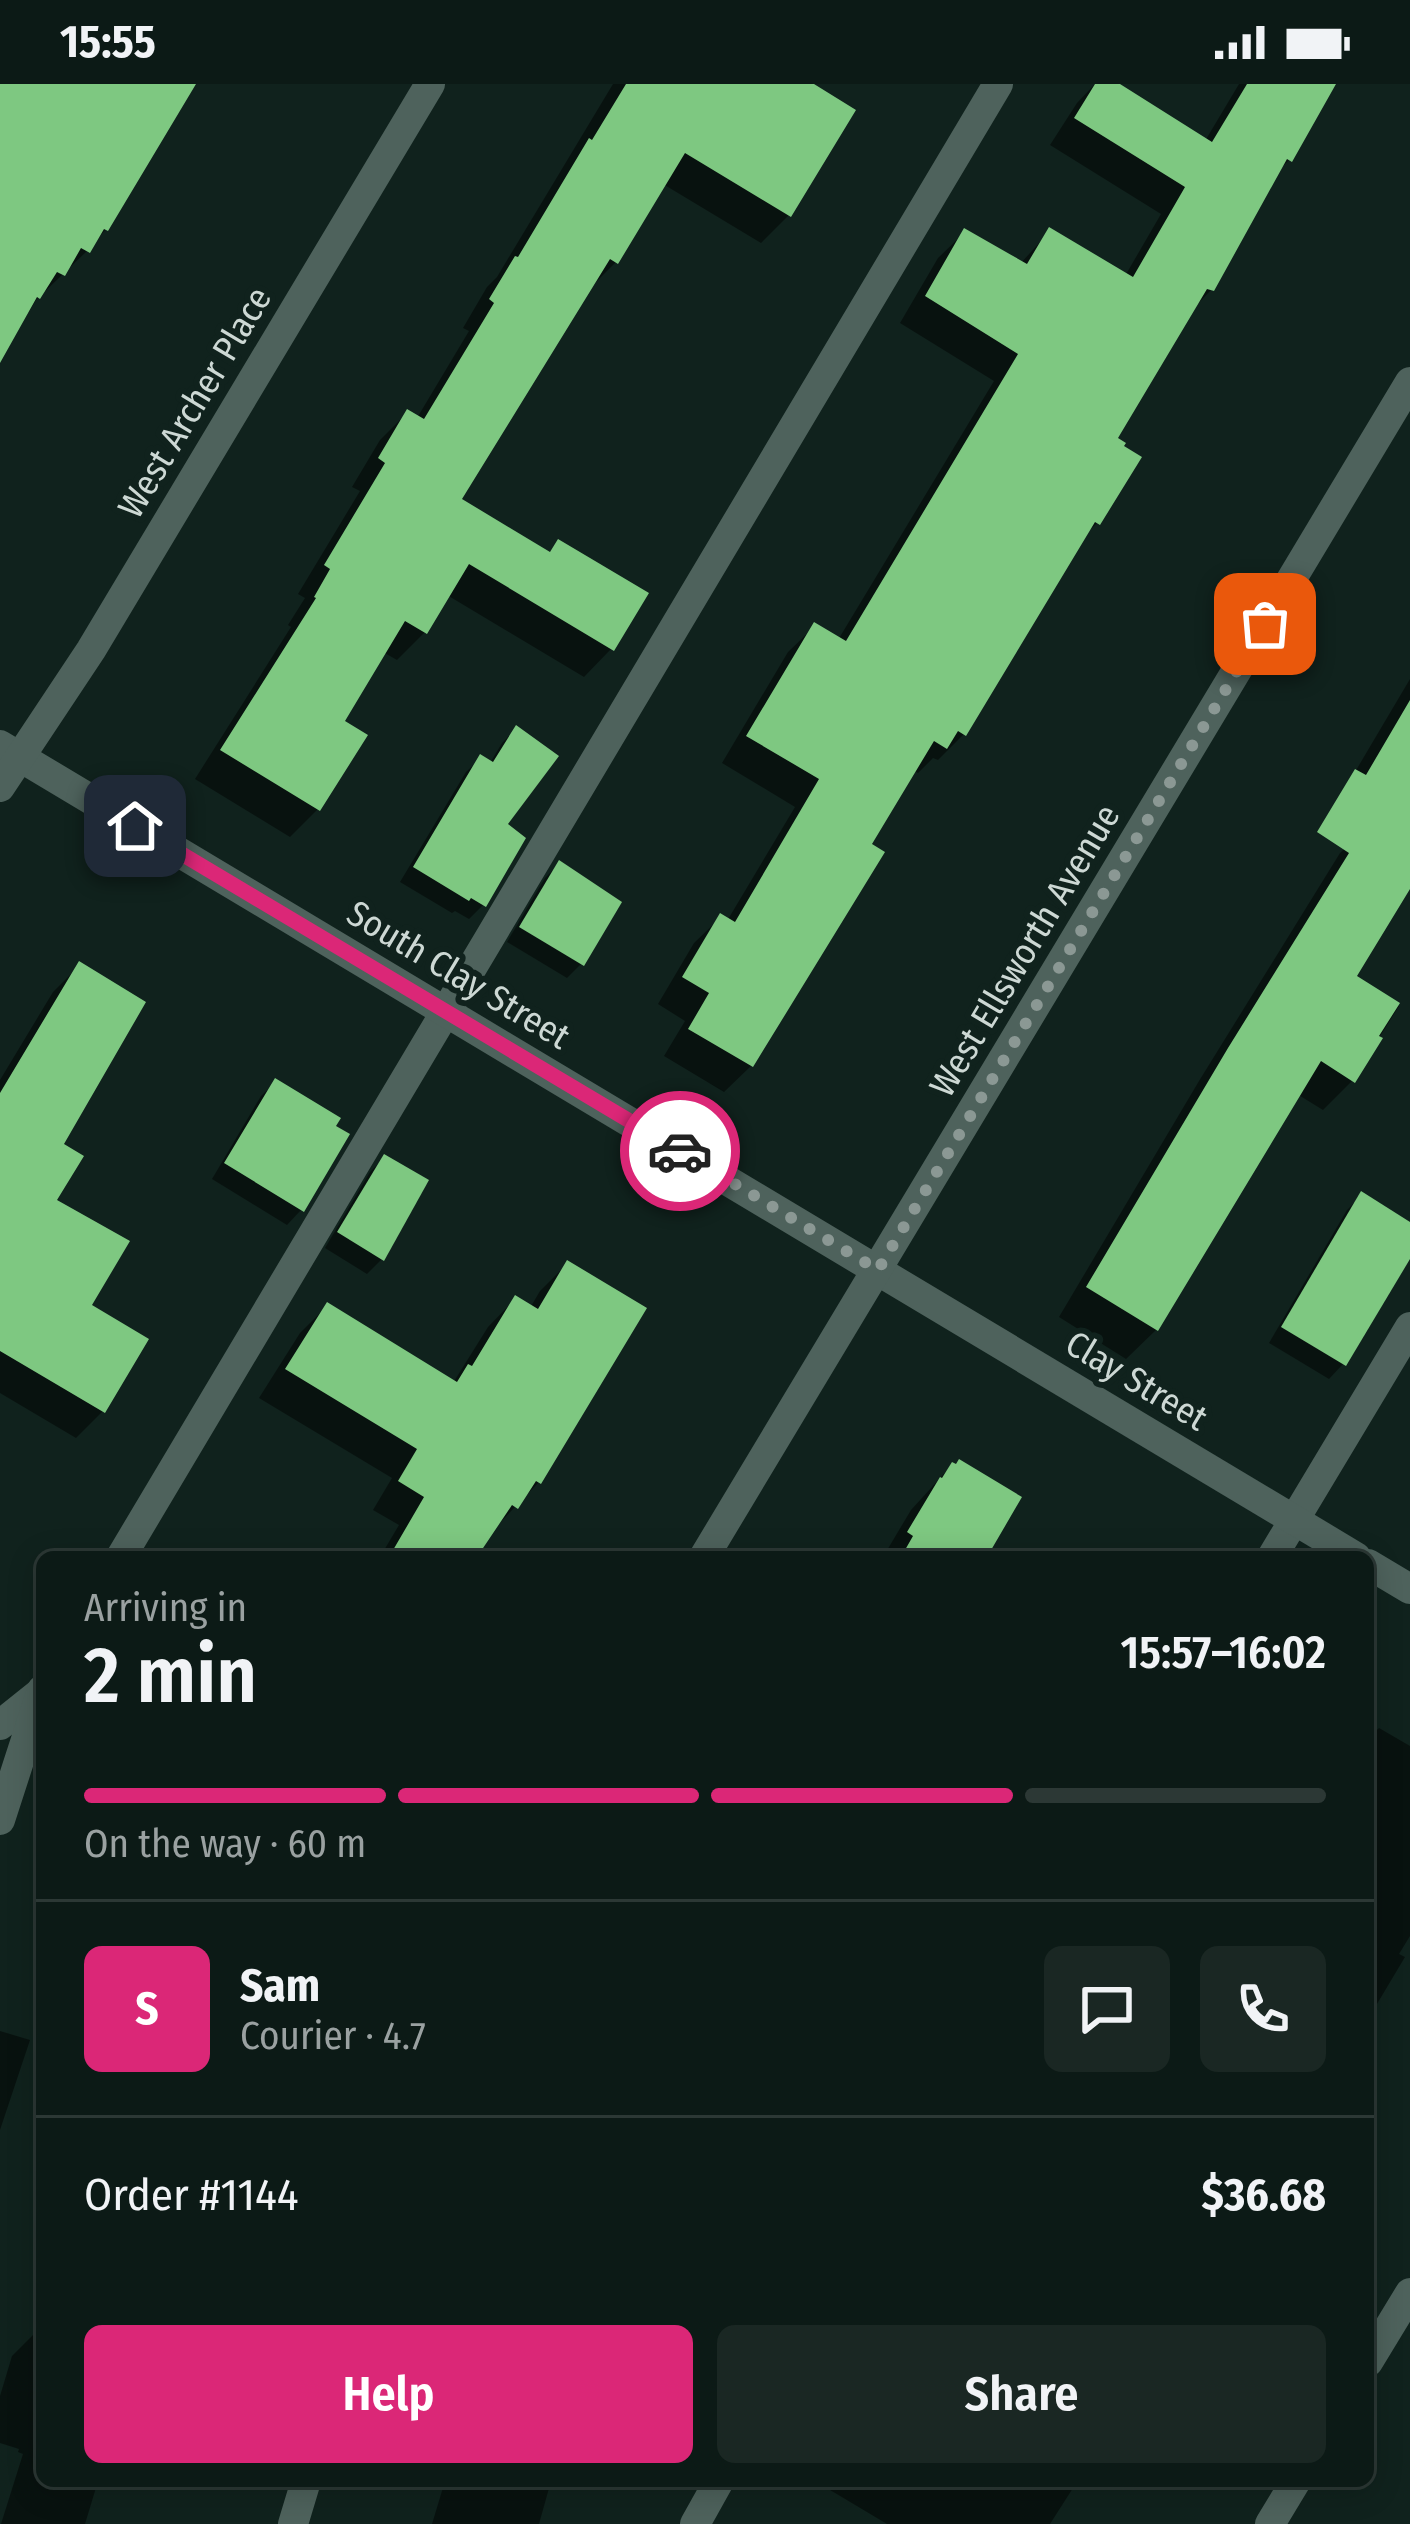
<!DOCTYPE html>
<meta charset="utf-8">
<style>
:root{--surface:#0c1a16;--page:#1a2723;--text:#f1f3f6;--muted:#9aa1a1;--line:#2c3835;--accent:#db2777}
body{margin:0;font-family:"Fira Sans Condensed",sans-serif;background:var(--page);color:var(--text);height:100vh;display:flex;flex-direction:column;font-size:45px;white-space:nowrap}
*{box-sizing:border-box;margin:0}
p{font-size:39px;color:var(--muted)}
.icon{flex:none;width:66px;height:66px;fill:none;stroke:currentColor;stroke-width:2;stroke-linecap:round;stroke-linejoin:round}
.map{position:relative;flex:1;overflow:hidden}
.panel{position:absolute;left:36px;top:1467px;width:1338px;height:936px;display:flex;flex-direction:column;background:var(--surface);border-radius:18px;box-shadow:0 6px 30px #0003,0 0 0 3px var(--line)}
.panel>*{flex:none}
.pin{position:absolute;display:grid;place-items:center;width:102px;height:102px;color:#fff;margin:-51px;border-radius:24px;box-shadow:0 6px 18px #0006}
.courier{position:absolute;display:grid;place-items:center;width:120px;height:120px;margin:-60px;border:9px solid #db2777;border-radius:50%;background:#fff;color:#222;box-shadow:0 3px 15px #0007}
.head em{font-style:normal;font-weight:600}
.head div{display:flex;flex-direction:column-reverse}
.head{display:flex;align-items:center;justify-content:space-between;height:204px;padding:0 48px}
h1{font-size:78px;font-weight:600;line-height:90px}
.bar{display:grid;grid-template-columns:repeat(4,1fr);gap:18px 12px;align-content:center;height:144px;padding:0 48px}
.bar i{height:15px;border-radius:9px;background:var(--line)}
.bar .selected{background:var(--accent)}
.bar p{grid-column:span 4}
.line{display:flex;align-items:center;gap:30px;padding:0 48px;border-top:3px solid var(--line)}
.line div{flex:1}
.round{display:grid;place-items:center;flex:none;width:126px;height:126px;border-radius:18px;background:var(--page)}
.primary-button{display:flex;gap:24px;margin-top:auto;padding:24px 48px}
.primary-button a{flex:1;height:138px;border-radius:18px;background:var(--accent);color:#fff;font-size:48px;font-weight:600;line-height:138px;text-align:center}
.primary-button a+a{background:var(--page);color:var(--text)}
.status{display:flex;justify-content:space-between;align-items:center;height:84px;padding:0 60px;background:var(--surface);direction:ltr}
.status svg{height:33px;fill:currentColor}
.map>svg:first-child{display:block}
</style>
<div class="status"><b>15:55</b><svg viewBox="0 0 49 12"><path d="M0 12V9h3v3zM5 12V6h3v6zM10 12V3h3v9zM15 12V0h3v12zM26 1h20v11H26zM47 4h2v5h-2z"/></svg></div>
<div class="map">
<svg width="1410" height="2440" viewBox="0 0 1410 2440">
<rect width="100%" height="100%" fill="#10221d"/>
<g fill="#0007">
<polygon points="0,0 193,0 106,145 87,167 36,216 0,276"/>
<polygon points="613,0 808,0 789,131 761,159 663,100 616,178 588,206 458,416 548,470 559,459 645,510 611,565 584,593 447,511 425,548 397,576 383,568 341,638 318,725 290,753 195,695 291,543 288,541 305,514 298,510 360,407 352,403 380,356 408,328 417,334 469,247 463,244 487,203 497,193"/>
<polygon points="1095,0 1115,0 1205,57 1239,0 1334,0 1289,76 1277,88 1212,205 1190,228 1114,355 1097,439 1081,455 964,650 938,676 933,674 918,689 913,686 868,761 751,982 724,1008 664,972 685,937 658,920 694,859 721,833 727,837 795,723 722,679 788,568 815,542 838,556 994,297 900,239 938,174 965,148 1020,180 1050,147 1125,192 1161,130 1050,61 1077,19"/>
<polygon points="1410,595 1410,799 1353,893 1399,922 1352,997 1323,1026 1297,1010 1156,1246 1126,1275 1059,1233 1199,997 1340,769 1363,747 1326,737"/>
<polygon points="516,645 504,741 483,821 469,835 455,827 452,829 400,798 466,688 481,674 490,679 502,659"/>
<polygon points="559,780 581,880 567,894 507,858 545,794"/>
<polygon points="80,881 53,1118 88,1222 103,1327 76,1354 0,1309 0,996 53,908"/>
<polygon points="276,998 301,1126 287,1141 212,1095 261,1012"/>
<polygon points="384,1074 425,1097 381,1176 367,1190 325,1164 370,1088"/>
<polygon points="1362,1111 1410,1142 1410,1170 1343,1280 1329,1295 1269,1259 1347,1126"/>
<polygon points="567,1180 539,1398 492,1447 478,1473 380,1473 399,1441 373,1426 392,1394 259,1314 300,1249 327,1222 453,1299 488,1243 515,1215 530,1224 540,1207"/>
<polygon points="952,1381 983,1473 883,1473 911,1426"/>
<polygon points="1379,1644 1410,1662 1410,1852 1399,1870 1405,1873 1368,1935 1368,1654"/>
<polygon points="0,1947 30,1956 0,2046"/>
<polygon points="42,2242 42,2397 98,2397 85,2440 1,2440 23,2370 18,2368 19,2365 0,2359 0,2312 12,2272"/>
<polygon points="445,2397 551,2397 539,2440 432,2440"/>
<polygon points="815,2397 1082,2397 1073,2404 1050,2440 887,2440"/>
</g>
<g fill="#7ec881">
<polygon points="0,0 196,0 108,147 104,145 90,169 81,164 65,192 57,188 40,215 37,213 0,279"/>
<polygon points="626,0 814,0 856,26 791,133 685,69 618,180 610,175 462,415 550,468 558,455 649,509 614,567 469,480 427,550 405,537 345,637 368,651 320,727 220,666 316,514 314,513 330,485 324,481 385,379 378,374 407,325 424,335 494,219 489,215 515,172 518,173 589,54 592,56"/>
<polygon points="1095,0 1120,0 1212,58 1247,0 1336,0 1292,78 1287,75 1214,207 1207,205 1118,354 1126,359 1124,362 1142,373 1100,441 1095,438 966,652 958,647 947,665 934,657 872,760 885,768 753,983 688,945 709,909 682,893 720,829 735,838 819,695 746,652 814,538 846,557 1018,270 925,212 964,144 1027,180 1049,143 1133,193 1185,103 1074,34"/>
<polygon points="1410,616 1410,805 1357,892 1400,919 1379,952 1383,954 1355,999 1321,977 1158,1247 1086,1203 1228,964 1349,769 1317,748 1355,685 1366,691"/>
<polygon points="516,641 559,672 508,740 526,754 486,823 471,814 469,817 413,783 480,670 493,678"/>
<polygon points="559,776 622,818 584,882 519,843"/>
<polygon points="79,877 146,918 64,1060 84,1072 57,1116 130,1157 92,1221 149,1255 105,1329 0,1267 0,1009"/>
<polygon points="275,994 341,1034 336,1042 350,1050 304,1128 224,1079"/>
<polygon points="384,1070 429,1096 384,1177 337,1148"/>
<polygon points="1361,1107 1410,1138 1410,1175 1346,1282 1281,1243"/>
<polygon points="567,1176 647,1224 541,1400 536,1397 518,1425 512,1421 477,1473 389,1473 424,1413 398,1397 417,1365 285,1285 327,1218 457,1298 468,1280 472,1282 515,1211 538,1225"/>
<polygon points="959,1375 1022,1413 987,1473 901,1473 913,1452 907,1448 940,1393 942,1394 952,1378 956,1380"/>
</g>
<g fill="none" stroke-linecap="round" stroke-linejoin="round">
<g stroke="#4e625c" stroke-width="30">
<polyline points="121,1473 998,0"/>
<polyline points="1272,1473 1410,1243"/>
<polyline points="0,1641 40,1609"/>
<polyline points="0,1736 42,1606"/>
<polyline points="695,2440 719,2397"/>
</g>
<g stroke="#4e625c" stroke-width="30">
<polyline points="0,661 1356,1473"/>
<polyline points="0,703 91,566 430,0"/>
<polyline points="704,1473 1410,298"/>
<polyline points="1368,1480 1410,1505"/>
<polyline points="1368,2278 1410,2209"/>
<polyline points="293,2440 306,2397"/>
<polyline points="1270,2440 1296,2397"/>
</g>
</g>
<g fill="none" stroke-linecap="round" stroke-linejoin="round">
<polyline stroke="#8b9894" stroke-width="12" stroke-dasharray="0 21.6" points="680,1067 878,1186 1265,540"/>
<polyline stroke="#db2777" stroke-width="15" points="135,742 680,1067"/>
</g>
<g text-anchor="middle" stroke-width="12" stroke-linejoin="round" paint-order="stroke">
<g font-size="36" fill="#cdd8d4" stroke="#10221d">
<text transform="translate(194 318) rotate(-59)" y="13">West Archer Place</text>
<text transform="translate(1024 866) rotate(-59)" y="13">West Ellsworth Avenue</text>
<text transform="translate(459 890) rotate(31)" y="13">South Clay Street</text>
<text transform="translate(1137 1296) rotate(31)" y="13">Clay Street</text>
</g>
</g>
</svg>
<div class="pin" style="left:1265px;top:540px;background:#ea580c"><svg class="icon" aria-label="bag" viewBox="0 0 24 24"><path d="M5 8h14l-1 12H6zM9 8a3 3 0 0 1 6 0"/></svg></div>
<div class="pin" style="left:135px;top:742px;background:#1f2937"><svg class="icon" aria-label="home" viewBox="0 0 24 24"><path d="M3 11l9-7 9 7M6 9v11h12V9"/></svg></div>
<div class="courier" style="left:680px;top:1067px"><svg class="icon" aria-label="car" viewBox="0 0 24 24"><path d="M5 17H2v-5l4-1 3-4h7l3 4 3 1v5h-3M9 17h6M6 11h13"/><circle cx="7" cy="17" r="2"/><circle cx="17" cy="17" r="2"/></svg></div>
<section class="panel">
<div class="head"><div><h1>2 min</h1><p>Arriving in</p></div><em>15:57–16:02</em></div>
<div class="bar"><i class="selected"></i><i class="selected"></i><i class="selected"></i><i></i><p>On the way · 60 m</p></div>
<div class="line" style="height:216px"><b class="round" style="background:var(--accent);color:#fff">S</b><div><b>Sam</b><p>Courier · 4.7</p></div><a class="round"><svg class="icon" aria-label="chat" viewBox="0 0 24 24"><path d="M4 5h16v11H9l-5 4z"/></svg></a><a class="round"><svg class="icon" aria-label="phone" viewBox="0 0 24 24"><path d="M5 4h4l2 5-3 2q2 4 5 5l2-3 5 2v4C11 20 4 13 5 4z"/></svg></a></div>
<div class="line" style="height:156px"><div>Order #1144</div><b>$36.68</b></div>
<div class="primary-button"><a>Help</a><a>Share</a></div>
</section>
</div>
